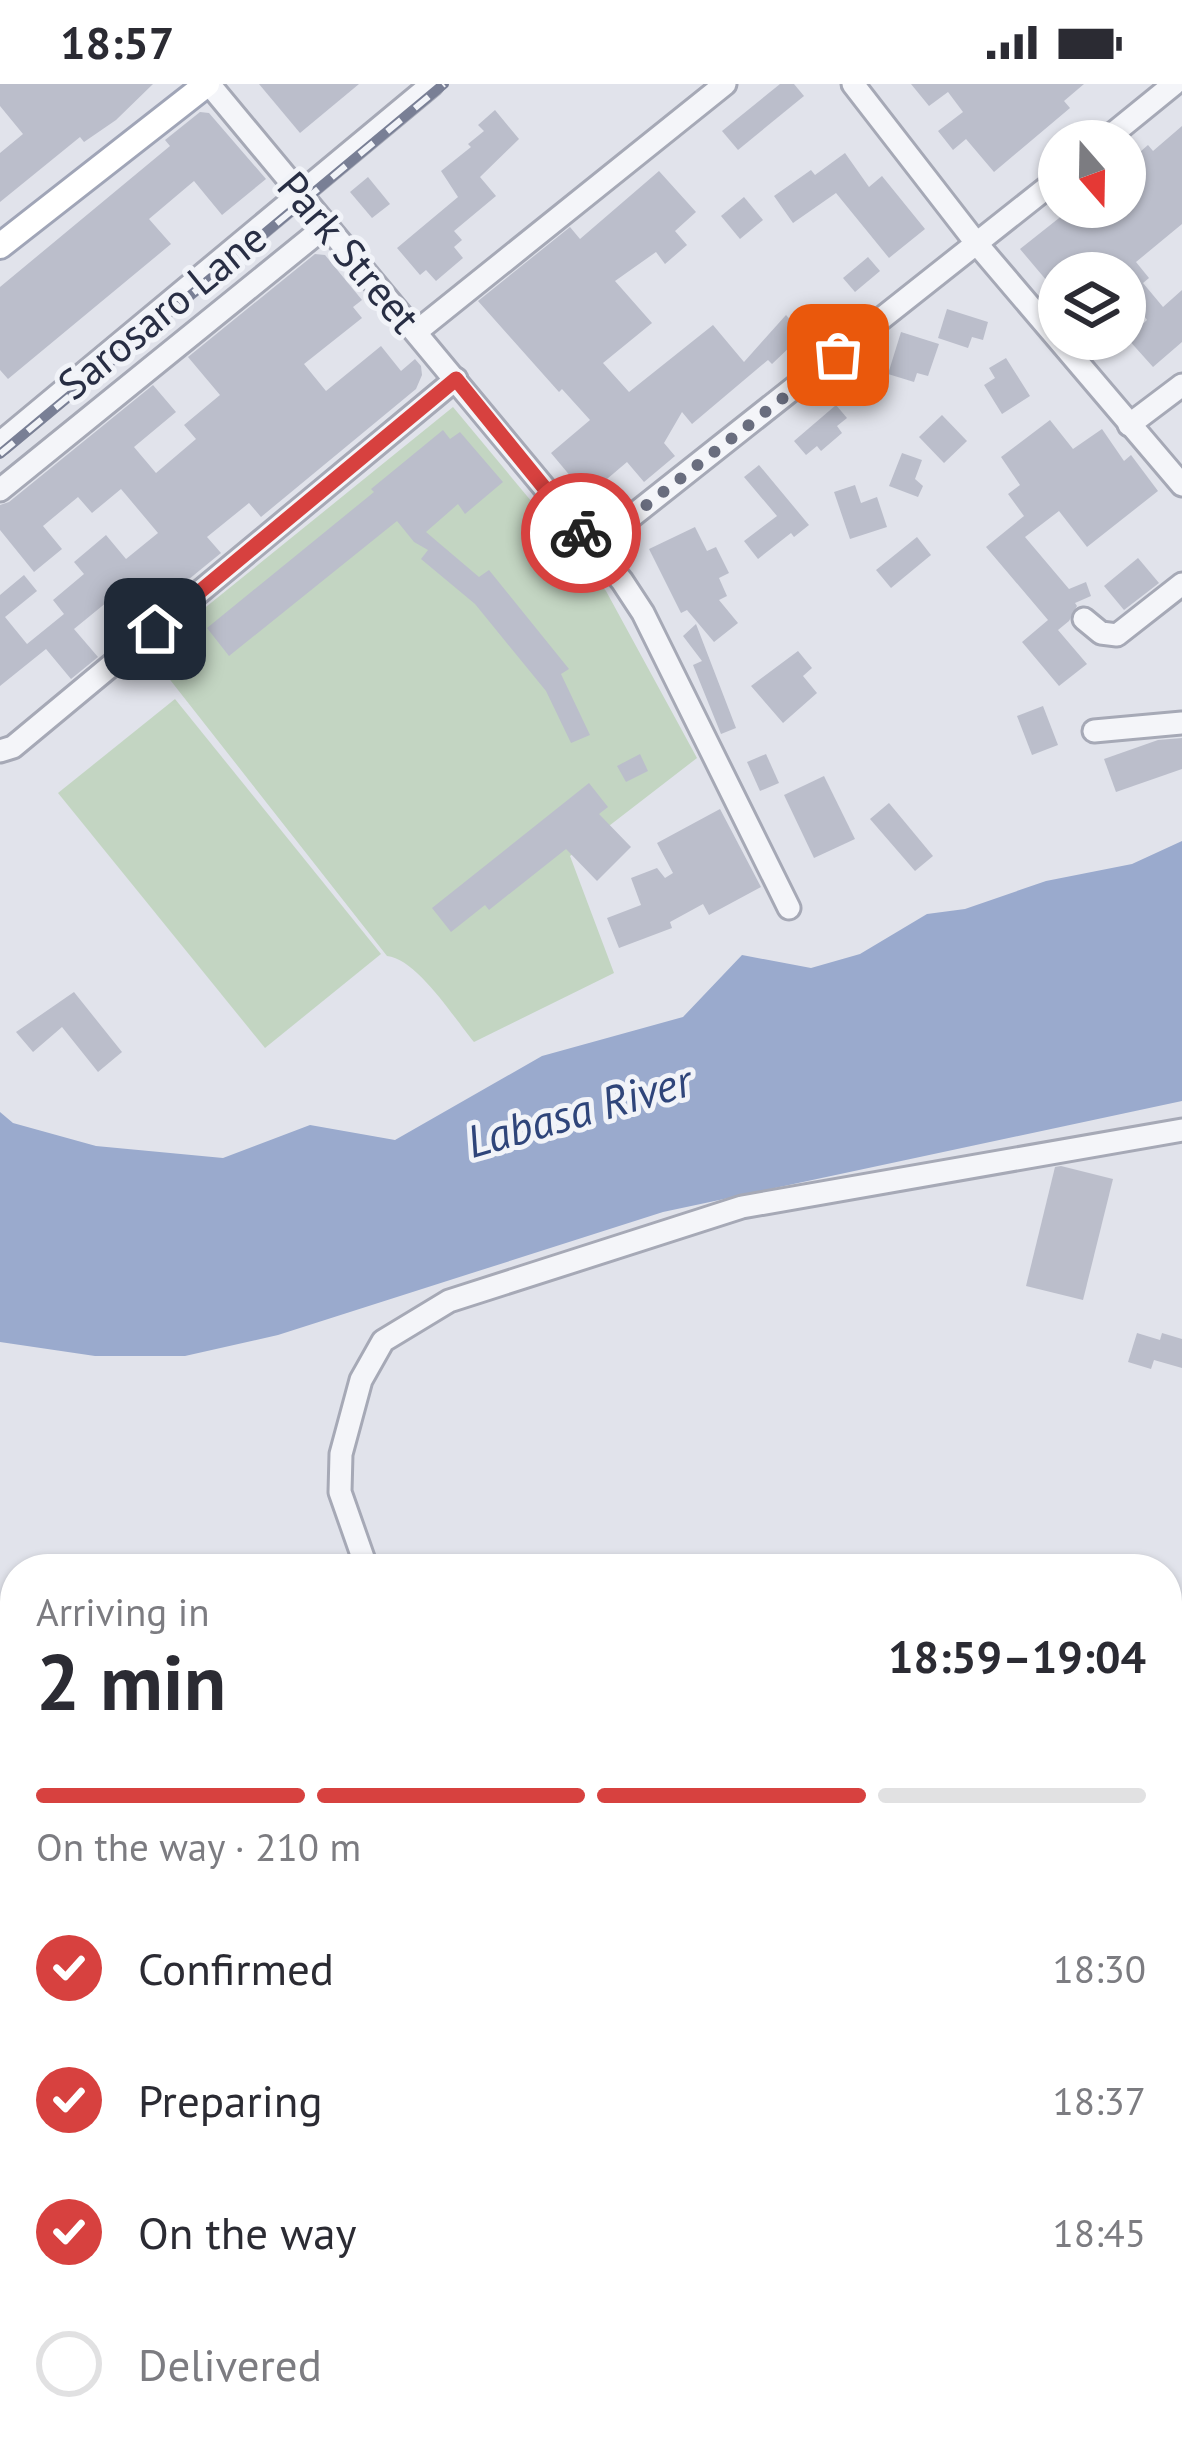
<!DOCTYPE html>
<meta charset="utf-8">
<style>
:root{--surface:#fff;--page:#f7f7f7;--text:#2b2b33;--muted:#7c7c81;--line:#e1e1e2;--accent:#d7413f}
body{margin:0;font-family:"PT Sans",sans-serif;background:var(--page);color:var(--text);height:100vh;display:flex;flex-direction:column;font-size:45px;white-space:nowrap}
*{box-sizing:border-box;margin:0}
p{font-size:39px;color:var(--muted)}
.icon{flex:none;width:66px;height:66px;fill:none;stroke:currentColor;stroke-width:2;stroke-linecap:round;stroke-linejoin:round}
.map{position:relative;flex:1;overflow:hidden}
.sheet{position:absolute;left:0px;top:1470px;width:1182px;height:900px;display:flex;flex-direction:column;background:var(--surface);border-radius:48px 48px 0 0;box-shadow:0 3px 9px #0004}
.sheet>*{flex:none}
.needle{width:78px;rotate:160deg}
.controls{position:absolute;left:1038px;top:36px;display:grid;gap:24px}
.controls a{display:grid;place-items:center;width:108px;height:108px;border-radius:50%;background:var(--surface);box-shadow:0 3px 9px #0004;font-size:60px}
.pin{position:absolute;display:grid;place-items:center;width:102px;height:102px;color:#fff;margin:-51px;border-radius:24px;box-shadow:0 6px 18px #0006}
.courier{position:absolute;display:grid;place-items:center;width:120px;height:120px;margin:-60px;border:9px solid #d7413f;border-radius:50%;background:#fff;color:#222;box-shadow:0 3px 15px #0007}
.overview em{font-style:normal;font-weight:700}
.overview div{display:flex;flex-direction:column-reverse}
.overview{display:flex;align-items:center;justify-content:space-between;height:204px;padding:0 36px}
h1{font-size:78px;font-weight:700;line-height:90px}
.bar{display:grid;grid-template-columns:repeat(4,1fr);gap:18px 12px;align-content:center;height:144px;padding:0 36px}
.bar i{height:15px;border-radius:9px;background:var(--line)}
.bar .current{background:var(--accent)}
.bar p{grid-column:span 4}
ol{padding:0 36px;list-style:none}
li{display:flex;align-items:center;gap:36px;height:132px}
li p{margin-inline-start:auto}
li .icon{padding:12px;border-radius:50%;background:var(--accent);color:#fff;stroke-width:4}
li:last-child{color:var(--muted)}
li i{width:66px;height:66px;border:6px solid var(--line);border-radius:50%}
.status{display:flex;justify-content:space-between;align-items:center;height:84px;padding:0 60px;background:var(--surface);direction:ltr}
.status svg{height:33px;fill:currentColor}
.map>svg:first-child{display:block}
</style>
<div class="status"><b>18:57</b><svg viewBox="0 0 49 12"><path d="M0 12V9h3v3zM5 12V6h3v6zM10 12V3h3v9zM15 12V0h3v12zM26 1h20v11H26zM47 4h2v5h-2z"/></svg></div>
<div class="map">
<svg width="1182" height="2370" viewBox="0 0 1182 2370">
<rect width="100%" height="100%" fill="#e1e3eb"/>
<g fill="#c3d5c2">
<path d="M453,323L606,507L697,674L570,772L614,889L474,958C454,934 417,875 387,872L149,569Z"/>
<polygon points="175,615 381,870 265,964 58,709"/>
</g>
<polygon fill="#9aaacd" points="1182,757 1182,1017 663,1128 278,1251 185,1272 95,1272 0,1258 0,1028 13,1039 96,1062 223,1074 310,1041 395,1056 542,972 683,933 742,871 811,884 860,870 927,830 965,825 1046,797 1132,780"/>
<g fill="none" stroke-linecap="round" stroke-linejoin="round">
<polyline stroke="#9aaacd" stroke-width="21" points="1147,2355 1148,2370"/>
</g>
<g fill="#bbbecb">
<polygon points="0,0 153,0 116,36 84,58 80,53 0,118 0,69 23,50 0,22"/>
<polygon points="259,0 359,0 300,49"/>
<polygon points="780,0 794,0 804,12 738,66 722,47"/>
<polygon points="911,0 1084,0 1064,17 1070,24 994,88 966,55 953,66 938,47 963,28 948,8 929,22"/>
<polygon points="495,26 519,55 480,93 496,112 454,147 462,156 454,163 463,174 436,197 426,186 420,191 397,164 458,113 441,87 471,63 468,60 484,47 478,41"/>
<polygon points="200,28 209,29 266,95 222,131 194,97 149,135 171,160 8,295 0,286 0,203 170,62 165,56"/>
<polygon points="1182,42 1182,140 1136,178 1149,194 1143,199 1163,223 1182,206 1182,258 1153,283 1127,254 1147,236 1125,205 1125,189 1057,189 1047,197 1020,165 1073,123 1125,123 1125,81 1148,61 1153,67"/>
<polygon points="845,69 869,103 882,92 925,145 889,174 836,109 793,139 774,112 811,86 815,91"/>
<polygon points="659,87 696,128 675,147 687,161 665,180 656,168 615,197 652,239 603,279 629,308 713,241 744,278 786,231 793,239 802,229 813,241 772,280 768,276 692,340 682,328 664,359 675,372 644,398 627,378 587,412 551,369 590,336 562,305 559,308 478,217 570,143 580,155"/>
<polygon points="368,93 390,120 372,134 350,108"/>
<polygon points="744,113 763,136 740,155 721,132"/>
<polygon points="315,170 325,171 362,216 353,223 362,234 304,280 326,307 381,262 401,287 415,275 421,282 422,291 416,305 261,433 249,419 207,453 221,469 129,544 107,518 74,545 98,573 71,595 46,565 0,602 0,511 24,491 37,507 5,533 27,560 64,530 53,516 84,490 74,478 106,451 126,475 158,449 121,405 92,429 78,413 43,442 62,465 34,488 0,446 0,421 9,418 153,301 176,328 134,363 156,389 196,355 184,341 220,311 188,273"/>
<polygon points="868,173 880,187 855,208 843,194"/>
<polygon points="947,225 988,238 983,256 972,253 968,264 938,254"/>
<polygon points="901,248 939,260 928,292 917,289 914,298 888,290"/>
<polygon points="1006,274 1030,312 1002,330 984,301 995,294 989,284"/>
<polygon points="836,321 847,334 837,342 842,349 821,367 817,362 806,371 794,357"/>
<polygon points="942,331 967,357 944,379 919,353"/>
<polygon points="1050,336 1073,365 1102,345 1124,377 1131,371 1158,407 1087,463 1059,427 1025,453 1069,505 1086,498 1091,512 1075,519 1077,522 1069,537 1058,546 1087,580 1059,602 1022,558 1048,536 986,463 1024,432 1008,410 1020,401 1001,373"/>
<polygon points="443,346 450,355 460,348 503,398 465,430 458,420 426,448 479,493 489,486 569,585 561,590 590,651 571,659 546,607 475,520 421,475 428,466 414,458 397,437 229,572 207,544 374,408 371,405"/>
<polygon points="902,369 922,376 915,395 923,402 918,413 889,402"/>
<polygon points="759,381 809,441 794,453 791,449 758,475 744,457 777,432 744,393"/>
<polygon points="855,401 861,419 877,413 887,443 850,455 834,408"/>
<polygon points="695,443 707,467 716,463 729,489 719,494 727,512 719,516 738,539 714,558 687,526 681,529 649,465"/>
<polygon points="917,453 931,471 891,504 876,486"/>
<polygon points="1138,474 1159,499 1124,526 1104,502"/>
<polygon points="696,540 736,644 721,650 693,581 702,577 683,552"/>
<polygon points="798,567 812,584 803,592 817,609 783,639 751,602"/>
<polygon points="1043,622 1058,661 1032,671 1017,632"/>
<polygon points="1182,654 1182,685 1116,708 1104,675 1158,656"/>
<polygon points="640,670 648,687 626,698 617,682"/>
<polygon points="766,670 779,699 760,707 747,678"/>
<polygon points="824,692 855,755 814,774 784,711"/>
<polygon points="589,699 608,723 599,730 631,763 597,797 566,765 489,826 485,821 451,848 432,824"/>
<polygon points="889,719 933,772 915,787 870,735"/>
<polygon points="720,725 761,803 709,831 703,820 670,838 672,844 619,864 607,834 641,821 631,794 657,784 665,794 673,789 657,759"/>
<polygon points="74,908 122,968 98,988 62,943 33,968 16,948"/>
<polygon points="1061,1082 1113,1095 1083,1216 1026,1202 1055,1083"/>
<polygon points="1137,1249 1160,1256 1162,1249 1182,1255 1182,1284 1154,1276 1151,1285 1128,1278"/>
</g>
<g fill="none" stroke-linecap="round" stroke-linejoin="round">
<defs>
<g id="minor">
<polyline points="209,0 622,497 643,529 789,824"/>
<polyline points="853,0 977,160 1182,401"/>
<polyline points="1104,57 1174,0"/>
<polyline points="416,248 725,0"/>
<polyline points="1129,341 1182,301"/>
<polyline points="0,359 432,0"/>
<polyline points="0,406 327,141"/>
<polyline points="593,463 1059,94"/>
<polyline points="1084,535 1101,549 1117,551 1182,500"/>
<polyline points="1094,647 1182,639"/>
<polyline points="0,667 13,663 456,295"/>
<polyline points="367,1485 340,1408 341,1370 361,1296 383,1257 449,1217 742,1123 1182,1046"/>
<polyline points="0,1938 15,1943"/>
<polyline points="0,2045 15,1993"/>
<polyline points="643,2370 647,2355"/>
</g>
<polyline id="major" points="0,162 207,0"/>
</defs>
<use href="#minor" stroke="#a6a9b6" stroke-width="27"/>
<use href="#major" stroke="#a0a5b7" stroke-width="30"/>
<use href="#minor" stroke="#f4f5f9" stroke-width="21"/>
<use href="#major" stroke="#fff" stroke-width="24"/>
<defs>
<polyline id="rail" points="0,370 444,0"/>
</defs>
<use href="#rail" stroke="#797f95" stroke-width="10"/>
<use href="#rail" stroke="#f1f3f8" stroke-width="6" stroke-dasharray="18" stroke-linecap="butt"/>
</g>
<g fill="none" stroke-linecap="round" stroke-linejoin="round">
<polyline stroke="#696d7e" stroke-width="12" stroke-dasharray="0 21.6" points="581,449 593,463 838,271"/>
<polyline stroke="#d7413f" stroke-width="15" points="155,545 456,295 581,449"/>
</g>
<g text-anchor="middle" stroke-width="10" stroke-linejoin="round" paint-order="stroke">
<g font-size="42" fill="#282e44" stroke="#f1f3f8">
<text transform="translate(349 168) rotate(50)" y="15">Park Street</text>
<text transform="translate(162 227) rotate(-39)" y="15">Sarosaro Lane</text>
</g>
<g font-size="45" font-style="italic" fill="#2f457a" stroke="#f1f3f8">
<text transform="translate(579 1027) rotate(-16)" y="16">Labasa River</text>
</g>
</g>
</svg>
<div class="controls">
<a><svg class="needle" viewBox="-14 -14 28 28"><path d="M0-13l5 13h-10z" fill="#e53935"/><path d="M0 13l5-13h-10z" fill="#7c7c81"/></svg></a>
<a><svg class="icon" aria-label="layers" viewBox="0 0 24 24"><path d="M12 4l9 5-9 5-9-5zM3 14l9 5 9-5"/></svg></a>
</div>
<div class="pin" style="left:838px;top:271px;background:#ea580c"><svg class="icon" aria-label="bag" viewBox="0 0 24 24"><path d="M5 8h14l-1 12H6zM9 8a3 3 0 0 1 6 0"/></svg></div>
<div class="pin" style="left:155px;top:545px;background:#1f2937"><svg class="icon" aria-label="home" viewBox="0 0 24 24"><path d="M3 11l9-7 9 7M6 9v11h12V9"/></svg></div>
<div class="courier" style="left:581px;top:449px"><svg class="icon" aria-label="bike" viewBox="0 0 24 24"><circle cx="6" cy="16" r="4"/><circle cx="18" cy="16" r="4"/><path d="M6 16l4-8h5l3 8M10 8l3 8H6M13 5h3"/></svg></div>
<section class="sheet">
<div class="overview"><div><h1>2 min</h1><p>Arriving in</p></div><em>18:59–19:04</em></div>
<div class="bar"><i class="current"></i><i class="current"></i><i class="current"></i><i></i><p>On the way · 210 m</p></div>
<ol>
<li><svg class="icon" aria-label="check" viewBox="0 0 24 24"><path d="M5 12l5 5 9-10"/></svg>Confirmed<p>18:30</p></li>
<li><svg class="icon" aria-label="check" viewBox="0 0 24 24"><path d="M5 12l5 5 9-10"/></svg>Preparing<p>18:37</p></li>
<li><svg class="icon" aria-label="check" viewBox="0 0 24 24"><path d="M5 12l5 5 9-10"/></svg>On the way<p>18:45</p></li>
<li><i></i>Delivered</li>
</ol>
</section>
</div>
